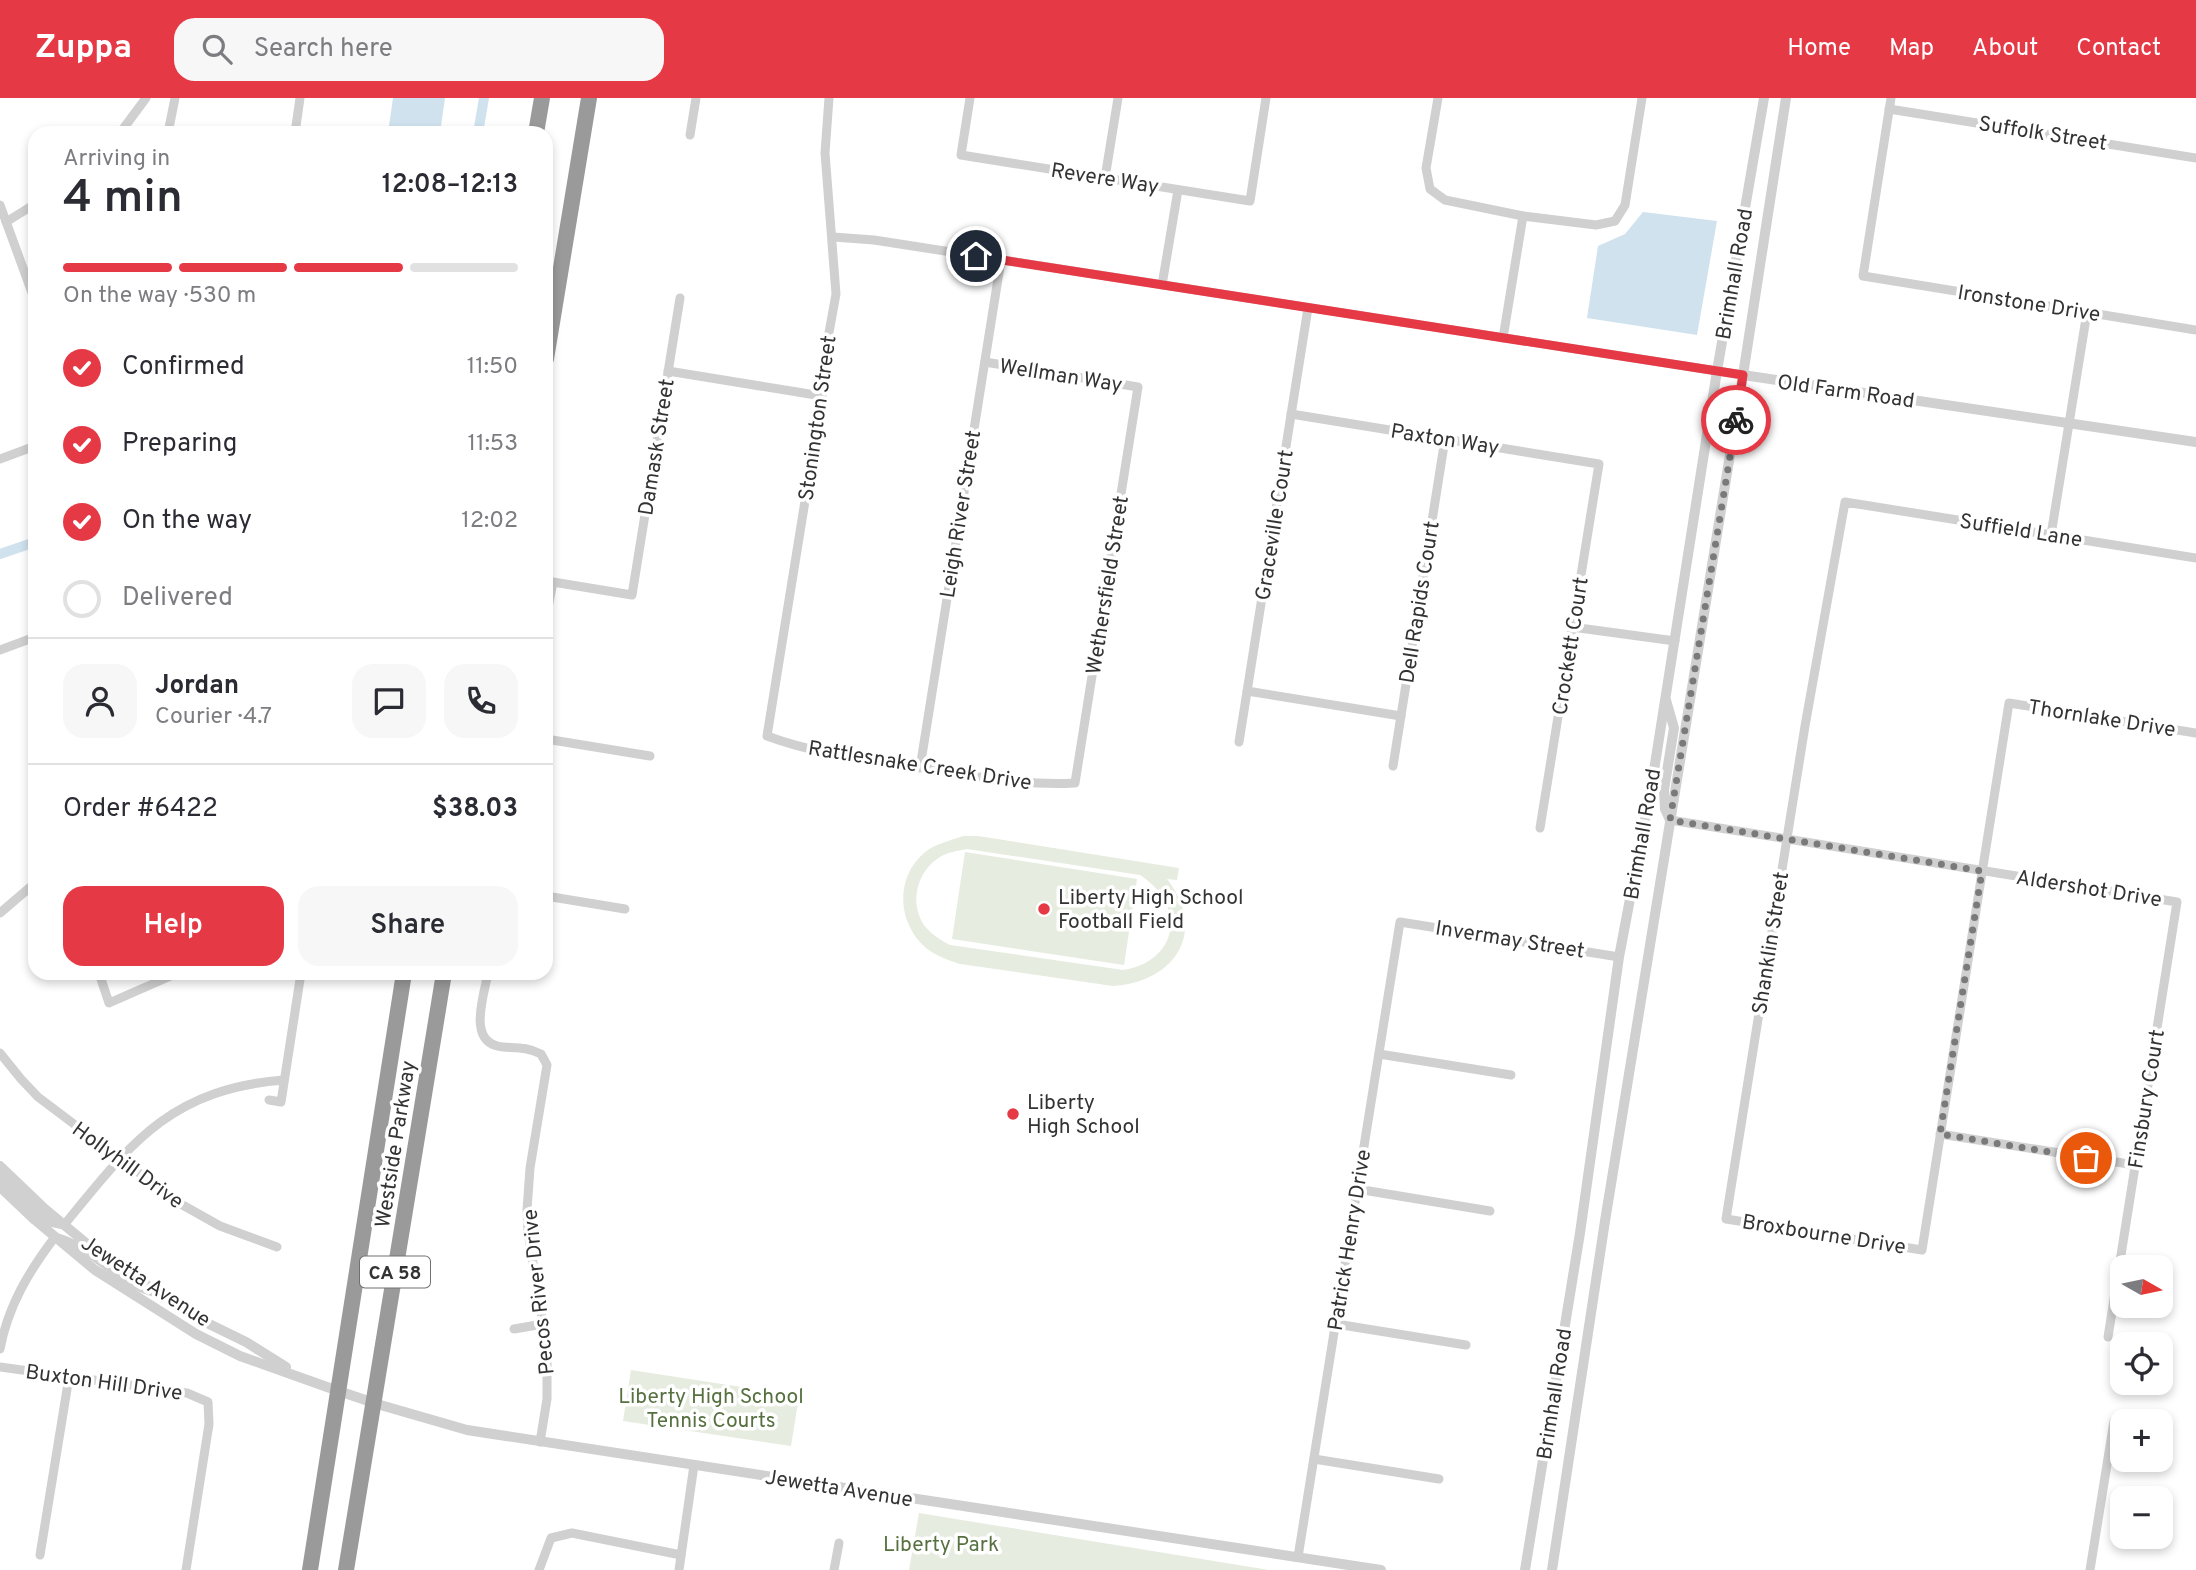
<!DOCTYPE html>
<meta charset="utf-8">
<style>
:root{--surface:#fff;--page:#f7f7f7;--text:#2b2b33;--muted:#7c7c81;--line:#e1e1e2;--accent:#e63946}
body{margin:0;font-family:Overpass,sans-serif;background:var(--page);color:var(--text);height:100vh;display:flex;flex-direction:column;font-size:26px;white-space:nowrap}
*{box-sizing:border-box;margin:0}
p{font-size:23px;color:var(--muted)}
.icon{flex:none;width:38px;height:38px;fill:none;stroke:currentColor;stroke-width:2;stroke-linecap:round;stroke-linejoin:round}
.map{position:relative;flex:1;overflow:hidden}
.details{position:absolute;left:28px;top:28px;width:525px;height:854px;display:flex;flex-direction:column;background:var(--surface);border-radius:21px;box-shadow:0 4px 10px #0003}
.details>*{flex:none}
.needle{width:46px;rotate:99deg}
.tools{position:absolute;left:2110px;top:1157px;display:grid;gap:14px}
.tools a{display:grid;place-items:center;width:63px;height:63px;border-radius:14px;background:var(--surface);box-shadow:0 4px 10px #0003;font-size:35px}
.pin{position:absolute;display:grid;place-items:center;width:60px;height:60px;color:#fff;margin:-30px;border:4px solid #fff;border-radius:50%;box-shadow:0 2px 7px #0007}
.courier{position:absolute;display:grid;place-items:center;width:70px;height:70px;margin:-35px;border:5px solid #e63946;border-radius:50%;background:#fff;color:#222;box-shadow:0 2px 9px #0007}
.head em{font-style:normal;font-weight:600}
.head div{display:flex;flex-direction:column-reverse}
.head{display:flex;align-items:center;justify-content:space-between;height:119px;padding:0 35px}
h1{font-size:46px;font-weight:600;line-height:52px}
.bar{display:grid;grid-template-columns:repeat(4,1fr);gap:10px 7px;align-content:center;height:84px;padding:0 35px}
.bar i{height:9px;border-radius:5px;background:var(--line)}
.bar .selected{background:var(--accent)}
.bar p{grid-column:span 4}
.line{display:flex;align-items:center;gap:18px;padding:0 35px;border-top:2px solid var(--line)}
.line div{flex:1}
.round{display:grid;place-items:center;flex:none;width:74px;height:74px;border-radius:21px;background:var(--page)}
ol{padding:0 35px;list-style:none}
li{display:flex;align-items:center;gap:21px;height:77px}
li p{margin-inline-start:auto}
li .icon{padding:7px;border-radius:50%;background:var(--accent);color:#fff;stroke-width:4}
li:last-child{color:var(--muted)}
li i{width:38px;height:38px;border:4px solid var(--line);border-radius:50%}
.button{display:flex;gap:14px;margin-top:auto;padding:14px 35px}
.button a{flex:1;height:80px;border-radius:21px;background:var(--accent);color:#fff;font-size:28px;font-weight:600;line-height:80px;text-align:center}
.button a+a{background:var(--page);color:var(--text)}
header{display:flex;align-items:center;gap:42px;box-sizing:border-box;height:98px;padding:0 35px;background:var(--accent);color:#fff}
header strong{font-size:33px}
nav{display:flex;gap:38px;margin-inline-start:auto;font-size:24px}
.search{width:490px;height:63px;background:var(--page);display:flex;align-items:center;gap:18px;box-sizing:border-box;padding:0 24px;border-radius:21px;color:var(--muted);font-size:26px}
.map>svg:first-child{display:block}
</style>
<header>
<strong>Zuppa</strong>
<div class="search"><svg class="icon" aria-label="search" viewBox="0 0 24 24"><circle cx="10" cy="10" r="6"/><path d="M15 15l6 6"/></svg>Search here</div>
<nav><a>Home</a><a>Map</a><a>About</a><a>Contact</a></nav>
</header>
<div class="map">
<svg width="2196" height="1472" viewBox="0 0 2196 1472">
<rect width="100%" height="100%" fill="#fff"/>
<g fill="#e6ecdf" fill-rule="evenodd">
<path d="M963,738H978L1179,770L1177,782L1167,781C1208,834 1175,884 1113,888L960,866C948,862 936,858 926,850C897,825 895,780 924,755C936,745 950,743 963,738ZM967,751L1140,777C1187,807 1179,863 1123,872L950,847C940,842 931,836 924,827C909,804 917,773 940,759C948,754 957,753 967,751Z"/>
<polygon points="965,754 1137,781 1124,867 952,841"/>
<polygon points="631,1272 799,1298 791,1348 623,1323"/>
<polygon points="919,1415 1269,1472 909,1472"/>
</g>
<g fill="#cfe2ee">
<polygon points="393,0 445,0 440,35 388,35"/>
<polygon points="1643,114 1717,123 1697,237 1587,220 1598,148 1625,136"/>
</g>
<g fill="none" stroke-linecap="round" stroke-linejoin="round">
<g stroke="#cfe2ee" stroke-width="10">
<polyline points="478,35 484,0"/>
<polyline points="0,456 35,444"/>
</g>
<g stroke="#d0d0d0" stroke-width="9">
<path d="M829,0L825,55L836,196L826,251L822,298L767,638C818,657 872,662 925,670C975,678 1024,688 1075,685L1138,289L985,264"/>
<polyline points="970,0 961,57 1250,103 1266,0"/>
<polyline points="1438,0 1426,70 1430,91 1445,102 1523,118 1596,127 1615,123 1625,107 1642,0"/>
<polyline points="1891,0 1863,178 2196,232"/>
<polyline points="1889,11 2196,60"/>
<polyline points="120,35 146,0"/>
<polyline points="168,35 175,0"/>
<polyline points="295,35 300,0"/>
<polyline points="690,37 696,0"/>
<polyline points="1105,80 1118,0"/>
<polyline points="0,107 35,203"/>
<polyline points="6,124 35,106"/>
<polyline points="833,139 874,142 1743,277"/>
<polyline points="1162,187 1178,92"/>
<polyline points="1503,240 1523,118"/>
<polyline points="668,273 822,298"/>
<polyline points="1291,316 1599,366 1540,730"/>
<polyline points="0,361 35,348"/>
<polyline points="2051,437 2087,214"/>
<polyline points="2196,460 1845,404 1805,628 1726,1121 1922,1152 2009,605 2196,635"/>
<polyline points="546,520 553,484 632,497 680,200"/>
<polyline points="1572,529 1675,543"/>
<polyline points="0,552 35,539"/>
<polyline points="1247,593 1401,618"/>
<polyline points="546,641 650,658"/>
<polyline points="1239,644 1308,210"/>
<polyline points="1393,668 1445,341"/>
<polyline points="920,670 1001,162"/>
<polyline points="1670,722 2177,804 2108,1239"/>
<polyline points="546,798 625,811"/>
<polyline points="0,815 35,785"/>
<polyline points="99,875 109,905 173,877 173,875"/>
<path d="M488,875C484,898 466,946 503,949C518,950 527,949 541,956L547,967L530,1070L527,1112L528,1134L547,1252V1301L540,1344"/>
<polyline points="0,955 21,981 38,999 179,1105 220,1128 277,1149"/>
<polyline points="1379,956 1511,977"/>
<polyline points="269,1002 281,1004 301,875"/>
<polyline points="1940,1036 2135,1067"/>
<path d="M0,1078L50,1124L64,1127C131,1045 170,991 284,982"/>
<polyline points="1357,1091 1490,1113"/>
<polyline points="1336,1226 1466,1247"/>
<polyline points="514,1231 543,1226"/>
<path d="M0,1251C8,1208 29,1173 55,1139C92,1148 116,1184 153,1194"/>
<polyline points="0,1269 187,1295 208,1304 209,1326 186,1472"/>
<polyline points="1314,1361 1439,1381"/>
<polyline points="40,1457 69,1279"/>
<polyline points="1298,1459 1400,824 1619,859"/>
<polyline points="539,1472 551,1440 572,1435 681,1457"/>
<polyline points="679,1472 694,1367"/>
<polyline points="834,1472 839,1445"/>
<polyline points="2090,1472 2114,1323"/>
</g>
<g stroke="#d0d0d0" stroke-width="10">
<polyline points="1743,277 2196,344"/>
<polyline points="1666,602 1674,630 1664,692 1665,711 1670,722"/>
<polyline points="0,1068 45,1111 104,1160 203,1223 246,1244 286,1269"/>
<polyline points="0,1089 35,1122 95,1172 196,1236 240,1258 327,1289 377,1306 467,1332 1381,1472"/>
<polyline points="1525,1472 1580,1135 1619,859 1652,685 1717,273 1764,0"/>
<polyline points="1552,1472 1605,1123 1743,277 1786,0"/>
</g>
<g stroke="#9a9a9a" stroke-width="16">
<polyline points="536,35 542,0"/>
<polyline points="546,261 589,0"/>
<polyline points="310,1472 404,875"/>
<polyline points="346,1472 444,875"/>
</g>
</g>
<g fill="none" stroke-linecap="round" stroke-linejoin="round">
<polyline stroke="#7a7a7a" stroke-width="7" stroke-dasharray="0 12.6" points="1736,322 1670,722 1982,773 1940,1036 2086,1060"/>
<polyline stroke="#e63946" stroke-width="9" points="976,158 1743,277 1736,322"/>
</g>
<g fill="#e63946" stroke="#fff" stroke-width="2.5">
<circle cx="1044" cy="811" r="7"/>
<circle cx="1013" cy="1016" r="7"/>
</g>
<g text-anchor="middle" stroke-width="7" stroke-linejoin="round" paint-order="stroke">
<rect fill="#fff" stroke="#707070" stroke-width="2" x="360" y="1158.5" width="70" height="31" rx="5"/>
<g font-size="19" font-weight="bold" fill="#333">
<text x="395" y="1181">CA 58</text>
</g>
<g font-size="21" fill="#333" stroke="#fff">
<text transform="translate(2043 35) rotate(9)" y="7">Suffolk Street</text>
<text transform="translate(1105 80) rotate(9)" y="7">Revere Way</text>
<text transform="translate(1734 176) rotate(-80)" y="7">Brimhall Road</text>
<text transform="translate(2029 205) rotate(9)" y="7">Ironstone Drive</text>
<text transform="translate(1061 277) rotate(9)" y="7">Wellman Way</text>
<text transform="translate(1846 293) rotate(8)" y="7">Old Farm Road</text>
<text transform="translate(817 320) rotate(-82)" y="7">Stonington Street</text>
<text transform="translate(1445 341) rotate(9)" y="7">Paxton Way</text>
<text transform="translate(656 349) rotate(-81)" y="7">Damask Street</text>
<text transform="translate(960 416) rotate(-81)" y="7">Leigh River Street</text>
<text transform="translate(1274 427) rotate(-81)" y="7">Graceville Court</text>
<text transform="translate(2021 432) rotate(9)" y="7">Suffield Lane</text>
<text transform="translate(1107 487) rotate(-81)" y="7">Wethersfield Street</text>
<text transform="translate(1419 504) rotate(-81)" y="7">Dell Rapids Court</text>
<text transform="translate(1570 548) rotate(-81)" y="7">Crockett Court</text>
<text transform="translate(2102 620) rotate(9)" y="7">Thornlake Drive</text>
<text transform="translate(920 667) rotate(9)" y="7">Rattlesnake Creek Drive</text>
<text transform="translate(1642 736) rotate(-80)" y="7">Brimhall Road</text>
<text transform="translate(2089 790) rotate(9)" y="7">Aldershot Drive</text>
<text transform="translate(1510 841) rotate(9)" y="7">Invermay Street</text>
<text transform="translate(1770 845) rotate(-81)" y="7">Shanklin Street</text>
<text transform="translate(2146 1001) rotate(-81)" y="7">Finsbury Court</text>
<text transform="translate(395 1046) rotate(-81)" y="7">Westside Parkway</text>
<text transform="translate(128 1067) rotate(36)" y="7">Hollyhill Drive</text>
<text transform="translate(1824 1136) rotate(9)" y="7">Broxbourne Drive</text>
<text transform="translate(1349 1142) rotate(-81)" y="7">Patrick Henry Drive</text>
<text transform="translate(146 1183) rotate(33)" y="7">Jewetta Avenue</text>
<text transform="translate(538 1194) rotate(-96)" y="7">Pecos River Drive</text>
<text transform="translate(104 1284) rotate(8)" y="7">Buxton Hill Drive</text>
<text transform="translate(1554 1296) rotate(-81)" y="7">Brimhall Road</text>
<text transform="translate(839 1390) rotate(9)" y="7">Jewetta Avenue</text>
</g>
<g font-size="21" fill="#333" stroke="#fff" text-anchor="start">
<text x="1058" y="806">Liberty High School<tspan x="1058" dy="24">Football Field</tspan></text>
<text x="1027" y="1011">Liberty<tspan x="1027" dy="24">High School</tspan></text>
</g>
<g font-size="21" fill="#56703f" stroke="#fff">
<text x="711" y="1305">Liberty High School<tspan x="711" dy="24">Tennis Courts</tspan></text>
<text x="941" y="1453">Liberty Park</text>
</g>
</g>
</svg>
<div class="tools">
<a><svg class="needle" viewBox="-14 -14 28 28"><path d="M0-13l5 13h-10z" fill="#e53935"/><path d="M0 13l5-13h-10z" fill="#7c7c81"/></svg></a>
<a><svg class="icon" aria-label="locate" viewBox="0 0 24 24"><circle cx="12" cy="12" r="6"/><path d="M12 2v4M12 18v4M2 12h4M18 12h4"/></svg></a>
<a>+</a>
<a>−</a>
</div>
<div class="pin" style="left:2086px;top:1060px;background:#ea580c"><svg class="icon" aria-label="bag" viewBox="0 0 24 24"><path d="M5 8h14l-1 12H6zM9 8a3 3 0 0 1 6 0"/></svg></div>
<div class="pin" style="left:976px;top:158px;background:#1f2937"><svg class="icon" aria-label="home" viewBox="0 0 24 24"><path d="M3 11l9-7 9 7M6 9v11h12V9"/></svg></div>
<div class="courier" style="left:1736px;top:322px"><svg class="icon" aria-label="bike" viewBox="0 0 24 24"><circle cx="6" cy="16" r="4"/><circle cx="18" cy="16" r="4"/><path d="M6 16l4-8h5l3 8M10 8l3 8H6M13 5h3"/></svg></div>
<section class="details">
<div class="head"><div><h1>4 min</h1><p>Arriving in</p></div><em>12:08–12:13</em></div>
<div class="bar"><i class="selected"></i><i class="selected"></i><i class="selected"></i><i></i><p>On the way · 530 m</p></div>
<ol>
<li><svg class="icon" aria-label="check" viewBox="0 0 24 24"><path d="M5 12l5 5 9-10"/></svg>Confirmed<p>11:50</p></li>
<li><svg class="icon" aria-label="check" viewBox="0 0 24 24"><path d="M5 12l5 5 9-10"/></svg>Preparing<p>11:53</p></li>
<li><svg class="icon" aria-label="check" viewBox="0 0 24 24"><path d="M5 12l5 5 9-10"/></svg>On the way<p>12:02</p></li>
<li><i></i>Delivered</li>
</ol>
<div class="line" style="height:126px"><a class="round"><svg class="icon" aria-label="person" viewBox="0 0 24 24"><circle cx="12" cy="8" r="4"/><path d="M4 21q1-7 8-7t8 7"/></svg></a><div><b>Jordan</b><p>Courier · 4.7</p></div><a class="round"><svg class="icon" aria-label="chat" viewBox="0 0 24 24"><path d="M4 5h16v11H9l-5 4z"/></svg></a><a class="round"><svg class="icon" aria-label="phone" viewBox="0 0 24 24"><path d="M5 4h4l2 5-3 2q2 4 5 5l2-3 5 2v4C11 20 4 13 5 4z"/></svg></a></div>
<div class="line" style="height:91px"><div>Order #6422</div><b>$38.03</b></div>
<div class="button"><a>Help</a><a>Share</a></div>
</section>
</div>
